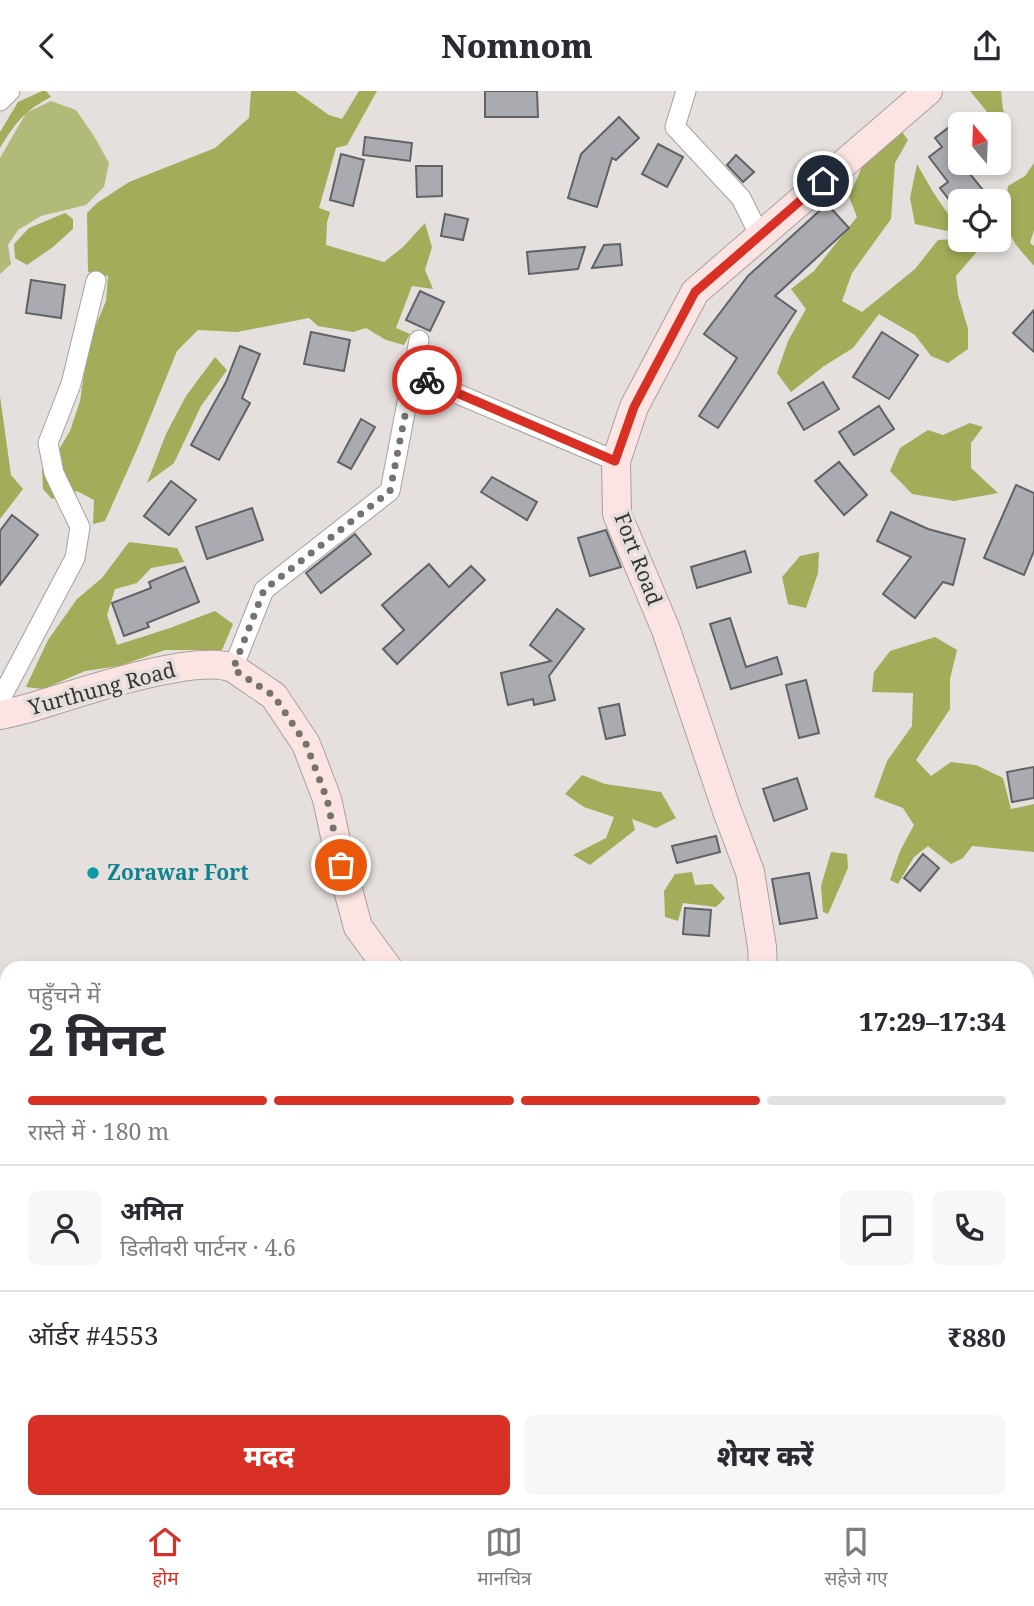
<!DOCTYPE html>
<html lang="hi">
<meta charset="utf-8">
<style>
:root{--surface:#fff;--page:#f7f7f7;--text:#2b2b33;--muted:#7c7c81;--line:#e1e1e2;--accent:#d93025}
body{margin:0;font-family:"Noto Serif","Noto Sans Devanagari",serif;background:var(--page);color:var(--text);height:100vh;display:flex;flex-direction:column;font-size:26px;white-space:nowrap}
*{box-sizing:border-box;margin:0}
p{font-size:23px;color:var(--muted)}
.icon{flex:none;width:38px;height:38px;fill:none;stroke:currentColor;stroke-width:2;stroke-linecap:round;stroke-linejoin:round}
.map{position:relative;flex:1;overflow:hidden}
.panel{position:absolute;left:0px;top:870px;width:1034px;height:548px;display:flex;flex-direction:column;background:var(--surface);border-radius:21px 21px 0 0;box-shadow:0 4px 10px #0003}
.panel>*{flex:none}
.needle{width:46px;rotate:341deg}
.tools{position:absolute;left:948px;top:21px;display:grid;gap:14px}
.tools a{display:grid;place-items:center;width:63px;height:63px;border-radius:10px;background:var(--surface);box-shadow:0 4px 10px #0003;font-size:35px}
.pin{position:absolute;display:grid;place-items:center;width:60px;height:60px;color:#fff;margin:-30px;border:4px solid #fff;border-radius:50%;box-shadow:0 2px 7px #0007}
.courier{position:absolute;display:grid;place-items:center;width:70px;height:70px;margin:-35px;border:5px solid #d93025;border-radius:50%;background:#fff;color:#222;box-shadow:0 2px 9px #0007}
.headline em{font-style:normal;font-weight:800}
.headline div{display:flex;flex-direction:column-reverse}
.headline{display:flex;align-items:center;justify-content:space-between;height:119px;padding:0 28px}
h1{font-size:46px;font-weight:800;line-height:52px}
.bar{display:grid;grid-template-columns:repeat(4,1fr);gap:10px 7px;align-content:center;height:84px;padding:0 28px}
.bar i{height:9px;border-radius:5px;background:var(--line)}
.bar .selected{background:var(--accent)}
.bar p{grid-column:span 4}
.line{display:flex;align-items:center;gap:18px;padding:0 28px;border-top:2px solid var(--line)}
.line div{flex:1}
.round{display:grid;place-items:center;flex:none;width:74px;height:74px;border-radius:10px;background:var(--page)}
.button{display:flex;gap:14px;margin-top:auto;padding:14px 28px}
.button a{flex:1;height:80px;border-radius:10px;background:var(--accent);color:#fff;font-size:28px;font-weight:800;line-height:80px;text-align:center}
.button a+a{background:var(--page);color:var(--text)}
header{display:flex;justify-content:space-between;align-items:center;height:91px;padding:0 28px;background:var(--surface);font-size:32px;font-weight:800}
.tabs{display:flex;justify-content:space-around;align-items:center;height:98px;border-top:2px solid var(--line);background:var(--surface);font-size:19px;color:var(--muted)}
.tabs a{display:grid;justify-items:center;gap:4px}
.tabs .selected{color:var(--accent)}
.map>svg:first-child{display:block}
</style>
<header><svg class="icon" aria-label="back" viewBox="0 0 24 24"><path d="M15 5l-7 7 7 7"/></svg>Nomnom<svg class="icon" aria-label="share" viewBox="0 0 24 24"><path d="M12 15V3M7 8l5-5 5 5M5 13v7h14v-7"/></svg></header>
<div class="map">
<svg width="1034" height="1417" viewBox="0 0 1034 1417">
<rect width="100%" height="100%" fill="#e5e0dd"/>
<g fill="#b1ba78">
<polygon points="51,10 76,19 94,45 109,72 104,96 86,114 41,125 18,139 8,154 11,173 0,183 0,67 26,22"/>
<polygon points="1027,1202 1034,1205 1034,1417 774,1417 775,1410 1027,1410"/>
</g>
<g fill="#a2ac59">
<path d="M42,0H46L51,6C25,19 14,33 0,57V41L18,11Z"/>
<polygon points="251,0 295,0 329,24 342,28 359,0 377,0 347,54 336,57 319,117 330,121 327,132 326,154 384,171 403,156 425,132 432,156 425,179 433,198 412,195 396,237 410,243 404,254 386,249 366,237 353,241 318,235 309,227 237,241 198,239 177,260 138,356 105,430 93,433 94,409 77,400 52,408 43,398 42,379 58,360 70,340 80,310 89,251 106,210 108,185 88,181 87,122 97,112 129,91 215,57 249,27"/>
<polygon points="970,0 1001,0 1003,19 1010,32 1002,39 999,33 997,33"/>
<polygon points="902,41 908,49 895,72 891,128 852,182 842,210 862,221 915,178 938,149 956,148 961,145 961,149 987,149 956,185 958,204 968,238 968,258 948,272 931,265 915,244 879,223 853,257 824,275 791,301 777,282 788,250 806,218 791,198 814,180 857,126 849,106 866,66"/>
<polygon points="1034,72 1034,139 1030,152 1034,155 1034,175 1016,154 1004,132 1008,95 1025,85"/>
<polygon points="917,73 933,101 952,129 947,140 915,133 910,107"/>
<polygon points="65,122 73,128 73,138 53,156 27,174 15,167 14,153 29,137"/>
<polygon points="215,266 227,279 201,315 174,372 147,392 166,343 186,305"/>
<polygon points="0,305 11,384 23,398 0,428"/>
<polygon points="970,332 983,336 971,352 971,377 998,402 954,410 912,403 890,380 900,357 928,339 943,344"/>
<polygon points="129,451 177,457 184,471 151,477 137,492 115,498 107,524 117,554 170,537 215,520 233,533 222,559 165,559 119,575 85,580 43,598 26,596 48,549 77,508 102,487"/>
<polygon points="819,461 818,482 806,517 788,513 782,486 800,465"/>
<polygon points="935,546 957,559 950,588 950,618 916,669 931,685 951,671 976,674 1003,687 1011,718 1034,713 1034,761 972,755 963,767 951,773 928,755 914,766 898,793 890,789 900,760 914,734 903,717 874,706 887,670 912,635 913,602 872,601 874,581 890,560"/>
<polygon points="582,684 605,693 661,701 676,727 656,737 632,728 635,739 590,774 573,764 606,747 614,726 584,716 565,703"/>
<polygon points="831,761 847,763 848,777 828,823 823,821 821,795"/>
<polygon points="692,781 695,794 712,793 725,807 716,816 683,812 678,830 665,826 664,800 675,783"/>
<polygon points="0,1065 7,1077 7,1148 0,1160"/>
</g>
<g fill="#aaabb0" stroke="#616266" stroke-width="2">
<polygon points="485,0 537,0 538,26 485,26"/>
<polygon points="619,26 639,47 616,69 612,67 597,116 568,107 581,63"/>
<polygon points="948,37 955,46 961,42 961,72 992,110 950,110 940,97 948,91 929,66 942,56 935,47"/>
<polygon points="365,46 412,52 410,70 363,64"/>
<polygon points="658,53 683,66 667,96 642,83"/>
<polygon points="341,63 364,69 353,115 330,109"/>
<polygon points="736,64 754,81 743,91 727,74"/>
<polygon points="416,75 442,75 442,105 417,106"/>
<polygon points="827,113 849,137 775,205 796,220 718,337 699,325 737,267 704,243 748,185"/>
<polygon points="445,123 468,128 463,149 441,145"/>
<polygon points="620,153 622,174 592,177 604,154"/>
<polygon points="585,156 578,178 529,183 527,161"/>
<polygon points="31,189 65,194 61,227 26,222"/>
<polygon points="420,200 444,211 430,240 406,229"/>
<polygon points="1034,219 1034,261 1013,242"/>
<polygon points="311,241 350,249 344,280 304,273"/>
<polygon points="882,241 918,264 889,308 853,286"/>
<polygon points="240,255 260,263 242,307 250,312 219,369 191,354 226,291"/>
<polygon points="823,291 839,318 804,339 788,312"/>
<polygon points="879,315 894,338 854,364 839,341"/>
<polygon points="361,328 375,336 351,378 338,371"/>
<polygon points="839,371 867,404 844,424 815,390"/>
<polygon points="492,386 537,411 527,429 481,401"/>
<polygon points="171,390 196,409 169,444 144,425"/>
<polygon points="1016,394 1034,402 1034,460 1024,484 984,467"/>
<polygon points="252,417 263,449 207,468 196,436"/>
<polygon points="891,421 928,438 965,448 953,494 943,491 915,527 883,503 911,466 877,450"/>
<polygon points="12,424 38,444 0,494 0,440"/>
<polygon points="606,439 621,476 590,485 578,447"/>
<polygon points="355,443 371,463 321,502 306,482"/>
<polygon points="745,460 751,481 697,497 691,476"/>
<polygon points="429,473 449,496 471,475 485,489 397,573 383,558 404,539 382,514"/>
<polygon points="185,476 199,511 147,532 149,536 124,545 112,512 151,497 149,491"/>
<polygon points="557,518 584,538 549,585 555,609 534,614 533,608 508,614 501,582 551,570 530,554"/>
<polygon points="730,527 746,576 777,566 782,583 731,598 710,533"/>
<polygon points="806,589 819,642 799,647 786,594"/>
<polygon points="619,613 625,644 606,648 599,617"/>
<polygon points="1034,676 1034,707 1012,711 1007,681"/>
<polygon points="797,687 807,718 774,730 763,698"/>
<polygon points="716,745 720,761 677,772 672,755"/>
<polygon points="923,763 939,777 920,800 904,787"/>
<polygon points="809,782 817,827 780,833 772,788"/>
<polygon points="685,817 711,819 709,845 683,843"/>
</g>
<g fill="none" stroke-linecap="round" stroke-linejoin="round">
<defs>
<g id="street">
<polyline points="686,0 675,36 741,107 760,145"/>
<polyline points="0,10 10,0"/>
<polyline points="413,284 616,370"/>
<polyline points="233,577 264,499 390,400 419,249"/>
<polyline points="0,609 75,467 80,436 54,382 48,352 71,293 96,190"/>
</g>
<g id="secondary">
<path d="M0,624C14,621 28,618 42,613C83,601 195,562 233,577L274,605L306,653L327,708L341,773L358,836L388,877"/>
<polyline points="763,877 762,856 750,781 727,720 666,539 617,423 616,370 634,316 695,201 928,0"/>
<polyline points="1027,1140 1034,1146"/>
<polyline points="258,1410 258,1417"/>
</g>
</defs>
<use href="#street" stroke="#a6a19f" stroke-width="21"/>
<use href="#secondary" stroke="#a6a19f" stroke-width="30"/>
<use href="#street" stroke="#fff" stroke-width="19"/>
<use href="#secondary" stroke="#fbe4e1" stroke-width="28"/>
</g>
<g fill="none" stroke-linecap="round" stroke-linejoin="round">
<polyline stroke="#75726f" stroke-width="7" stroke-dasharray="0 12.6" points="341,774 327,708 306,653 274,605 233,578 264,499 390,400 413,284 427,289"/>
<polyline stroke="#d93025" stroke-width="9" points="427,289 615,370 634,316 695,201 823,90"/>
</g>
<circle fill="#0f9aa8" stroke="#e5e0dd" stroke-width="2.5" cx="93" cy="782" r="7"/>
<g text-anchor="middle" stroke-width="7" stroke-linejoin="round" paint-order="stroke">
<g font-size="21" fill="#383634" stroke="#e5e0dd">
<text transform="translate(638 468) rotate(69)" y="7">Fort Road</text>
<text transform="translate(102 598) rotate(-15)" y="7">Yurthung Road</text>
</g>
<g font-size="21" font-weight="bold" fill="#0d838f" stroke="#e5e0dd" text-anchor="start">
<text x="107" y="789">Zorawar Fort</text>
</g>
</g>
</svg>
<div class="tools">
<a><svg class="needle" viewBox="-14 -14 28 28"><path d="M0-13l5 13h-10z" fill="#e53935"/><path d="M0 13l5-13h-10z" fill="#7c7c81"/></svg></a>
<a><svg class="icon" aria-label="locate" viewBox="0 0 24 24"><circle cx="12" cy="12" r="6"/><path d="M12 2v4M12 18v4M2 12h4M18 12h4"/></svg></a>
</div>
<div class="pin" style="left:341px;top:774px;background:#ea580c"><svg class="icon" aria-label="bag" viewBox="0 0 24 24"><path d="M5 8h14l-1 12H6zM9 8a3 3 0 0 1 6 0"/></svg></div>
<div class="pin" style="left:823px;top:90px;background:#1f2937"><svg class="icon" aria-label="home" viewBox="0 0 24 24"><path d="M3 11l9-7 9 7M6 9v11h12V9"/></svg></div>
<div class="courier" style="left:427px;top:289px"><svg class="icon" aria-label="bike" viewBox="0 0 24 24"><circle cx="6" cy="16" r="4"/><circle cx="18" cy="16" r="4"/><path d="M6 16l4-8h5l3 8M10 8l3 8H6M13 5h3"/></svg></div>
<section class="panel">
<div class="headline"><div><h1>2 मिनट</h1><p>पहुँचने में</p></div><em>17:29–17:34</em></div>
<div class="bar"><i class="selected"></i><i class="selected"></i><i class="selected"></i><i></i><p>रास्ते में · 180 m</p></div>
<div class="line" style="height:126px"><a class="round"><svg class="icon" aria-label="person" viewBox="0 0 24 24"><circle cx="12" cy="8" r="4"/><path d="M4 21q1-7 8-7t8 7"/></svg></a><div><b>अमित</b><p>डिलीवरी पार्टनर · 4.6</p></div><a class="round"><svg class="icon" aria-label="chat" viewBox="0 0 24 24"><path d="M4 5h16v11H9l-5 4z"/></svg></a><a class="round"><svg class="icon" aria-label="phone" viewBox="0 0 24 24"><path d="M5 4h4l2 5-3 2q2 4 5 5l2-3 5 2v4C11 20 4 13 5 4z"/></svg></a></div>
<div class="line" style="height:91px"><div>ऑर्डर #4553</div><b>₹880</b></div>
<div class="button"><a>मदद</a><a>शेयर करें</a></div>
</section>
</div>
<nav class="tabs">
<a class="selected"><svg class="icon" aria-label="home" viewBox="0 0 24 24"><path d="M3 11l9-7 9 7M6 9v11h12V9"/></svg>होम</a>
<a><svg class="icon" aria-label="map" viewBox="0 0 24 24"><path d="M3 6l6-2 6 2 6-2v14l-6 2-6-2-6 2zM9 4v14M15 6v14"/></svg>मानचित्र</a>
<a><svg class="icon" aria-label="saved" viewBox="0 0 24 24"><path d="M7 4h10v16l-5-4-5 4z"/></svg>सहेजे गए</a>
</nav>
